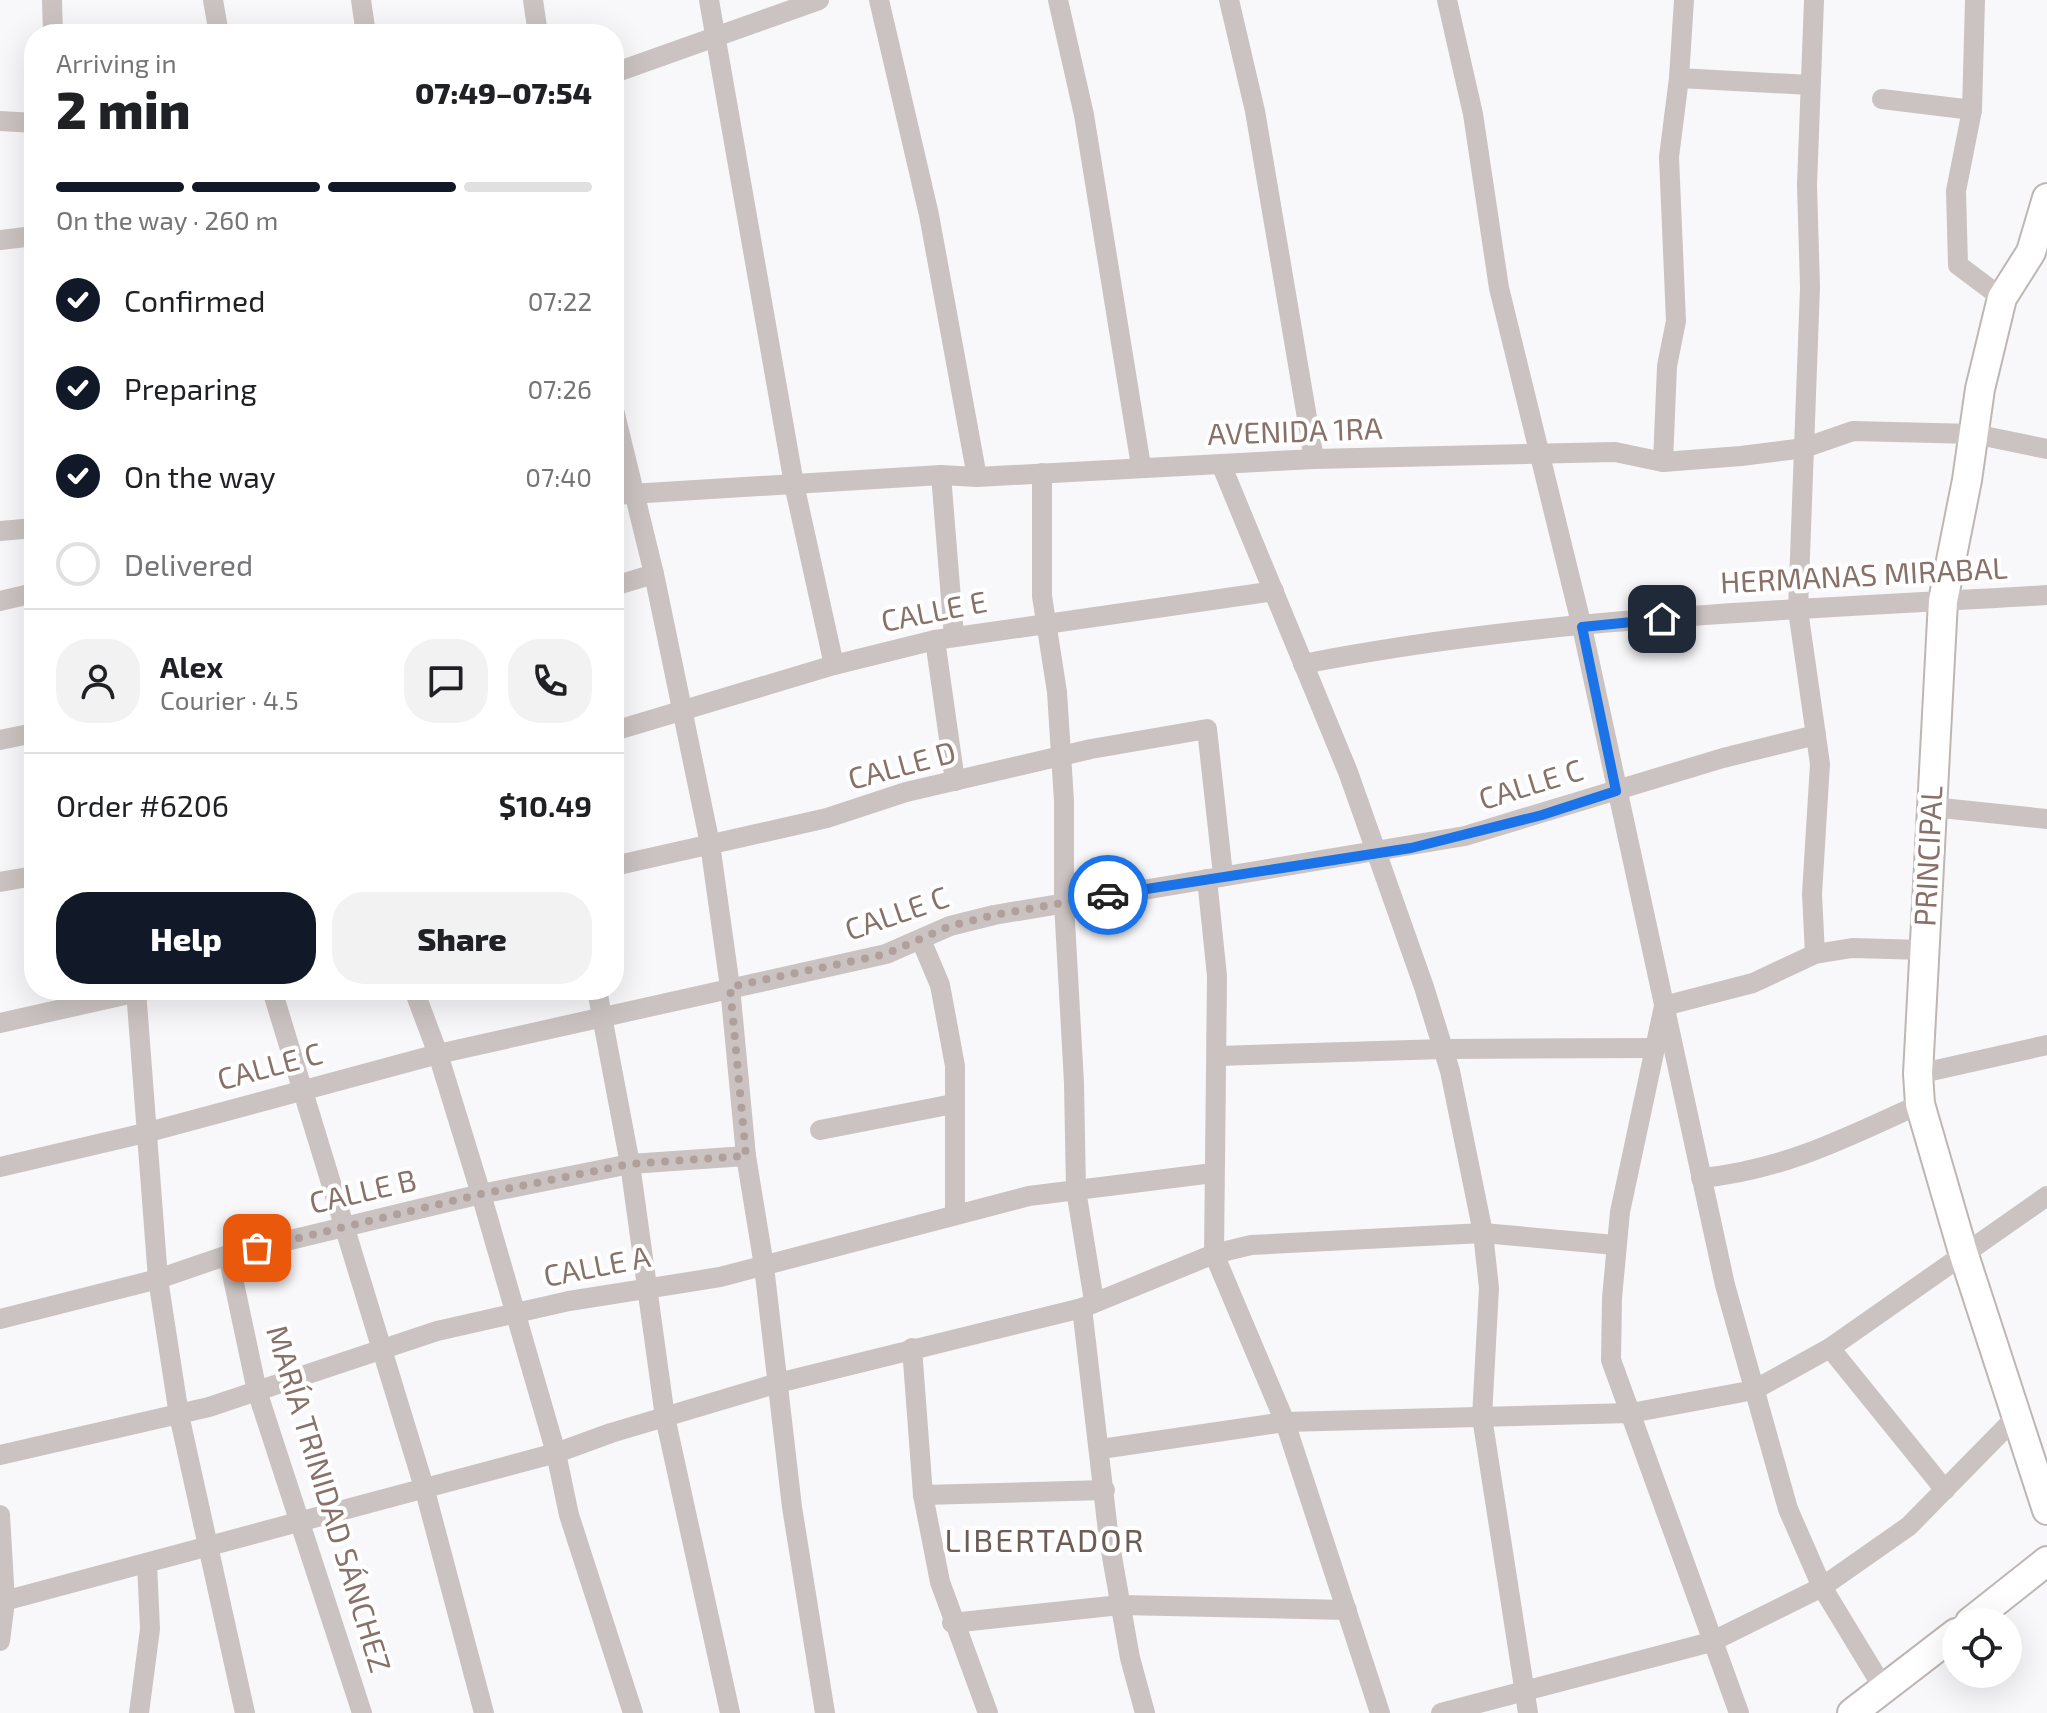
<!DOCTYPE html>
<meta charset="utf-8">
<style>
:root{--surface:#fff;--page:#f2f2f2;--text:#202124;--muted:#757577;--line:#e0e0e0;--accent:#111827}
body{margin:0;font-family:"Exo 2",sans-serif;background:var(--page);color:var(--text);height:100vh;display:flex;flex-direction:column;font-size:30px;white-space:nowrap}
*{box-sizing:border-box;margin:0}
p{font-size:26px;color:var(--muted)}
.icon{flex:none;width:44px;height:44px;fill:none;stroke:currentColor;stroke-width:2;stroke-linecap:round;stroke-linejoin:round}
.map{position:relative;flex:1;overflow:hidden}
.side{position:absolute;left:24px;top:24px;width:600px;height:976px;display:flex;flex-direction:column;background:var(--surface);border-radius:32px;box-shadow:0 8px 32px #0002}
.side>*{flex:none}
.tools{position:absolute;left:1942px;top:1608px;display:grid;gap:16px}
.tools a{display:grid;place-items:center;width:80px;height:80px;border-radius:50%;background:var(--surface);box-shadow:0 8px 32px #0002;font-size:40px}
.pin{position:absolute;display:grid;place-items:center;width:68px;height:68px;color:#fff;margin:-34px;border-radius:16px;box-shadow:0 4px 12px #0006}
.courier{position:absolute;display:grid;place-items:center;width:80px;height:80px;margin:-40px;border:6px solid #1a73e8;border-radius:50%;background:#fff;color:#222;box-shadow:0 2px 10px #0007}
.head em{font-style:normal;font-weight:800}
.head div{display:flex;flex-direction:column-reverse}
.head{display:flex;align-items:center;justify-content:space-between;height:136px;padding:0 32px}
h1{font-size:52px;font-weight:800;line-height:60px}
.bar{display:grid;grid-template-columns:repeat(4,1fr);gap:12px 8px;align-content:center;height:96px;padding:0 32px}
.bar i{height:10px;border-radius:6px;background:var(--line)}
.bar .on{background:var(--accent)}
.bar p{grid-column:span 4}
.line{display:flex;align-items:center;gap:20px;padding:0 32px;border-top:2px solid var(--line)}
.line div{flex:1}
.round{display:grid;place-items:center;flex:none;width:84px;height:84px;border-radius:32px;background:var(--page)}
ol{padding:0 32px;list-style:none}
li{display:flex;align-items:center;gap:24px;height:88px}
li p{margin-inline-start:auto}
li .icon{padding:8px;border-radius:50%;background:var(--accent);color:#fff;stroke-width:4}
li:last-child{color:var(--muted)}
li i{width:44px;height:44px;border:4px solid var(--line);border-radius:50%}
.action{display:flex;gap:16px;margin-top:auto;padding:16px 32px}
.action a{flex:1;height:92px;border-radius:32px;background:var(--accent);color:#fff;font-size:32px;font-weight:800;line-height:92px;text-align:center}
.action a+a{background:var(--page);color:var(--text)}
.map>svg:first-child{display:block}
</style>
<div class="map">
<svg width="2047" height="1713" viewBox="0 0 2047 1713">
<rect width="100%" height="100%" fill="#f8f8fa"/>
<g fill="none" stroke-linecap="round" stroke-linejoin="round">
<defs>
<g id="secondary">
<polyline points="2047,198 2031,252 2002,298 1980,389 1967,480 1943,601 1918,1074 1920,1104 1963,1252 2047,1510"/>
<polyline points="1970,1622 2047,1561"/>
<polyline points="1852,1713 1956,1633"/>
</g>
</defs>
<use href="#secondary" stroke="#beb6b3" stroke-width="32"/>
<g stroke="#cac3c1" stroke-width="20">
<polyline points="52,0 53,34"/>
<polyline points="213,0 219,34"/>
<polyline points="361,0 366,34"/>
<polyline points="533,0 538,34"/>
<polyline points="709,0 794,484 834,665"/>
<polyline points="879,0 929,215 977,477"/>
<polyline points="1058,0 1084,115 1141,466"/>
<polyline points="1229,0 1255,111 1314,459"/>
<polyline points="1447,0 1473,114 1499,288 1582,627 1725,1285 1788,1509 1822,1587 1884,1689"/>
<polyline points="1814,0 1807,185 1810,287 1798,610 1820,764 1812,894 1815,954"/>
<polyline points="1975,0 1972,110 1956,191 1958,265 2002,298"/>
<polyline points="614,73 819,0"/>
<polyline points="1679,78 1810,85"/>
<polyline points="1882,99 1972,110"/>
<polyline points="0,121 34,123"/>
<polyline points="0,240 34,236"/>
<polyline points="614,410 654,574 710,844 730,987 746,1156 764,1266 792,1507 825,1713"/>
<polyline points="1663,462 1667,366 1676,321 1669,157 1679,78 1684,0"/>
<polyline points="1221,464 1348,772 1424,987 1450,1071 1483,1233 1489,1288 1482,1417 1528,1713"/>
<polyline points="1042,473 1042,596 1057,692 1064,801 1064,903 1074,1083 1076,1190 1094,1301"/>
<polyline points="941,475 954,636"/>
<polyline points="614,495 941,475 977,477 1314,459 1615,452 1663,462 1741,456 1804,448 1853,431 1974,434 2047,449"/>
<polyline points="0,531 34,528"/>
<polyline points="614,586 654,574"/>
<polyline points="0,601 34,593"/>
<polyline points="935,640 955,781"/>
<path d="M1303,664C1547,616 1799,610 2047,595"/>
<polyline points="614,731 834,665 935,640 1274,591"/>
<polyline points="0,740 34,733"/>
<polyline points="1932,807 2047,819"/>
<polyline points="614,866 827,818 906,792 1091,749 1207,729 1223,875"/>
<polyline points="1207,879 1217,976 1214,1254 1285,1422 1380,1713"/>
<polyline points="0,882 34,876"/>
<polyline points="921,940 940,985 955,1066 955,1215"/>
<polyline points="136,990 158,1279 179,1415 245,1713"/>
<polyline points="272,990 424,1487 484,1713"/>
<polyline points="414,990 438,1054 481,1194 556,1453 569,1515 633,1713"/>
<polyline points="597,990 630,1164 665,1417 730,1713"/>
<polyline points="0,1023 147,990"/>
<polyline points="1217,1056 1444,1049 1654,1048"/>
<polyline points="1918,1074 2047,1045"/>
<polyline points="820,1130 953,1104"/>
<polyline points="0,1167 145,1133 438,1054 886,954 950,926 994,915 1465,836 1723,758 1816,735"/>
<path d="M1701,1178C1783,1170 1846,1138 1920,1104"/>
<polyline points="228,1255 257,1391 362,1713"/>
<polyline points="1082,1308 1109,1540 1130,1658 1145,1713"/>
<polyline points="0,1319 158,1279 228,1255 481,1194 630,1164 746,1156"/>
<polyline points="912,1348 923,1495 940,1582 988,1713"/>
<polyline points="1830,1348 1945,1490"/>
<polyline points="1101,1449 1285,1422 1631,1413 1754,1390 1830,1348 2047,1196"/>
<polyline points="0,1455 209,1407 437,1331 569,1301 720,1277 1029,1196 1213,1173"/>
<polyline points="923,1495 1105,1490"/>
<polyline points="0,1515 5,1601 0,1641"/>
<polyline points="0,1602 556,1453 611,1433 778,1383 1082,1308 1214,1254 1251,1245 1483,1233 1615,1245"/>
<polyline points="952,1623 1120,1605 1347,1610"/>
<polyline points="139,1713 150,1629 147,1563"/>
<polyline points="1441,1713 1711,1642 1822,1587 1909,1526 2014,1419"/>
<polyline points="1739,1713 1611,1360 1612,1298 1620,1212 1664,1006 1753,983 1815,954 1852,948 1924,950"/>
</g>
<use href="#secondary" stroke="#fff" stroke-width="28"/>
</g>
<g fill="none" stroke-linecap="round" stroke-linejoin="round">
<polyline stroke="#afa09c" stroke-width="8" stroke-dasharray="0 14.4" points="257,1248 481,1194 630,1164 746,1156 730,987 886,954 950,926 994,915 1108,895"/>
<polyline stroke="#1a73e8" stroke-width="10" points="1108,895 1411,848 1542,815 1616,791 1582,627 1662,619"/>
</g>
<g text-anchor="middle" stroke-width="8" stroke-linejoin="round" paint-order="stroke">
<g font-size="30" fill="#887169" stroke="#fff">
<text transform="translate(1295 432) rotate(-2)" y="10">AVENIDA 1RA</text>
<text transform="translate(1864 576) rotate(-3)" y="10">HERMANAS MIRABAL</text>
<text transform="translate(934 612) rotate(-11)" y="10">CALLE E</text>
<text transform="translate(902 766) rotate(-15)" y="10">CALLE D</text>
<text transform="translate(1531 785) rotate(-17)" y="10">CALLE C</text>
<text transform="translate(1929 856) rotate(-87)" y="10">PRINCIPAL</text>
<text transform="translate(897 914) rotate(-19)" y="10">CALLE C</text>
<text transform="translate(270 1067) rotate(-15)" y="10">CALLE C</text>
<text transform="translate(363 1192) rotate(-13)" y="10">CALLE B</text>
<text transform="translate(597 1267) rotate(-11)" y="10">CALLE A</text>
<text transform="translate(328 1499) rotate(73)" y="10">MARÍA TRINIDAD SÁNCHEZ</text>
</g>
<g font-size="32" letter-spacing="2" fill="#6e5d57" stroke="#fff">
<text x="1045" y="1552">LIBERTADOR</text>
</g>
</g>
</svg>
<div class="tools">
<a><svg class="icon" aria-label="locate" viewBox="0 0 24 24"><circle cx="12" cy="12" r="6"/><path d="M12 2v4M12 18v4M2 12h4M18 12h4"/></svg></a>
</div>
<div class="pin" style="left:257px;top:1248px;background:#ea580c"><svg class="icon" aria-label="bag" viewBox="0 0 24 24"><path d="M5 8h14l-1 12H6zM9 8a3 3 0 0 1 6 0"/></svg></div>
<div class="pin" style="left:1662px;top:619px;background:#1f2937"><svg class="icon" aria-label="home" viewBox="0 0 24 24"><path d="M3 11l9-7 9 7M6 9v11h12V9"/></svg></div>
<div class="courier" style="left:1108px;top:895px"><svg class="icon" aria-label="car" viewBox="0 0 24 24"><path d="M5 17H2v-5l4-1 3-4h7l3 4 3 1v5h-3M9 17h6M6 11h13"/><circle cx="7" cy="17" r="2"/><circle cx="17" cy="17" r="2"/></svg></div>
<section class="side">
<div class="head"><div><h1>2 min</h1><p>Arriving in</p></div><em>07:49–07:54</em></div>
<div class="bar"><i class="on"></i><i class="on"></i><i class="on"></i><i></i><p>On the way · 260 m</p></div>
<ol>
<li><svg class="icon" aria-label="check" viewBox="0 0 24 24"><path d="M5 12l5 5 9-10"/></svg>Confirmed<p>07:22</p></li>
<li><svg class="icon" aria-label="check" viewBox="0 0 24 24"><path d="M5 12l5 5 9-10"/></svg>Preparing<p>07:26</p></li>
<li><svg class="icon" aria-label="check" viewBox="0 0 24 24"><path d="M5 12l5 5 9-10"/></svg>On the way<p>07:40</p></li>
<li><i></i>Delivered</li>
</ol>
<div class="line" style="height:144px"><a class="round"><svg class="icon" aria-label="person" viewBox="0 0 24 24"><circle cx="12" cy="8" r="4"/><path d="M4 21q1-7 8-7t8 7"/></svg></a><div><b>Alex</b><p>Courier · 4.5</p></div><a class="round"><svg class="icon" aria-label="chat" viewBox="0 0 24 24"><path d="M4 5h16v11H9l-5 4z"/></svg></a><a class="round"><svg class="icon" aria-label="phone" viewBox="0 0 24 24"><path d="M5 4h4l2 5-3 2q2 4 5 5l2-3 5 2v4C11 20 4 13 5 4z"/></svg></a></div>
<div class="line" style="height:104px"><div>Order #6206</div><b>$10.49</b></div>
<div class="action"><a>Help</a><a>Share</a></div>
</section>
</div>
